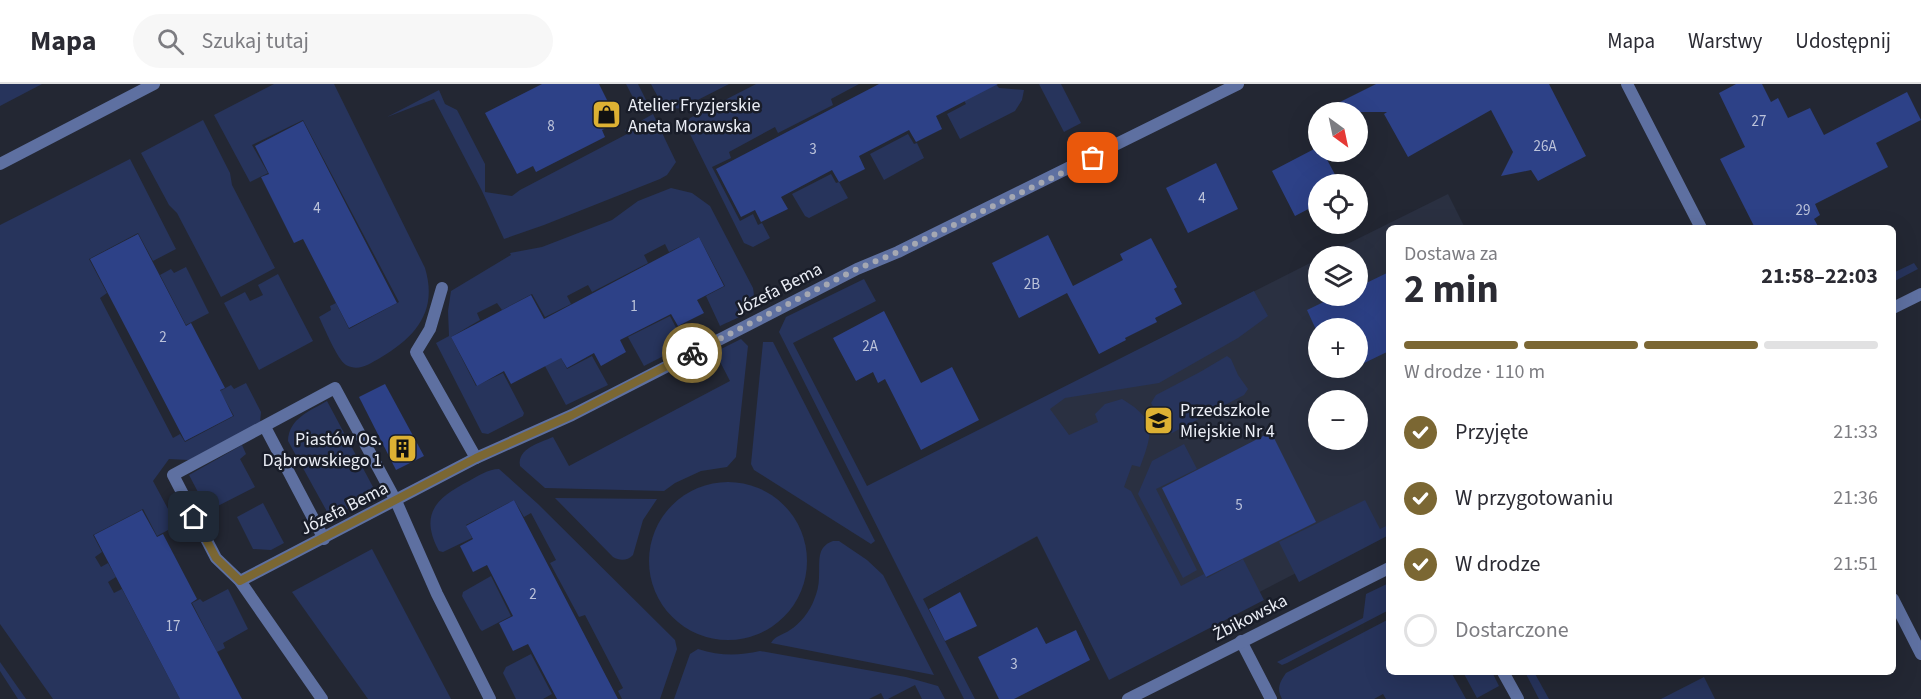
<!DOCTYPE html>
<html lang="pl">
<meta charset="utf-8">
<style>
:root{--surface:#fff;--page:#f7f7f7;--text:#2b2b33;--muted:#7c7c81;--line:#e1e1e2;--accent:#7b6733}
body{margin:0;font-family:"Source Sans 3",sans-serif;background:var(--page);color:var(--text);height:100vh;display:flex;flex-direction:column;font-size:22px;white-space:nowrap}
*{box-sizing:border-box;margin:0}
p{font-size:20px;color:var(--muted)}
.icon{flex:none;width:33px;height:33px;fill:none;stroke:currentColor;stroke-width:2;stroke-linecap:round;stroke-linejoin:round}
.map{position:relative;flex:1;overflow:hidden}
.panel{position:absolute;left:1386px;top:141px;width:510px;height:450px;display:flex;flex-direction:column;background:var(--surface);border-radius:9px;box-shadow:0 6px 24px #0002}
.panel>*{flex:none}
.needle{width:39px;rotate:147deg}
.buttons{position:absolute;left:1308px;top:18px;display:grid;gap:12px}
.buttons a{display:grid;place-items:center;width:60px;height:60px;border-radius:50%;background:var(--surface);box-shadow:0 6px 24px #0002;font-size:30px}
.pin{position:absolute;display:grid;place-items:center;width:51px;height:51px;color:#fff;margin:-26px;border-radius:12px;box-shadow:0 3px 9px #0006}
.courier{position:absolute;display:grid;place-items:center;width:60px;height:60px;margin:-30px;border:4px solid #7b6733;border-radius:50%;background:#fff;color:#222;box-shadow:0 2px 8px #0007}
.overview em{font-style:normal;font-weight:700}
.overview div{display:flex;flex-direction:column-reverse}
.overview{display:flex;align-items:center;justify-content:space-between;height:102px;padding:0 18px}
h1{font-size:39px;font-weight:700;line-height:45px}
.bar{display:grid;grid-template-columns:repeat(4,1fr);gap:9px 6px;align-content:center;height:72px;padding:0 18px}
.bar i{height:8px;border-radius:4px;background:var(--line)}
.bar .on{background:var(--accent)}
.bar p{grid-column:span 4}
ol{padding:0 18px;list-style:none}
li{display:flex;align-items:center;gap:18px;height:66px}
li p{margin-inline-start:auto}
li .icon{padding:6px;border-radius:50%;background:var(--accent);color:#fff;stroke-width:4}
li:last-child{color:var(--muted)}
li i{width:33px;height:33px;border:3px solid var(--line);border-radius:50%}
header{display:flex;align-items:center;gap:36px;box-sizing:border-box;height:84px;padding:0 30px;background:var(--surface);border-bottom:2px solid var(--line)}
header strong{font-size:28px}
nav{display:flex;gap:33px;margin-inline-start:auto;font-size:21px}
.search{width:420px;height:54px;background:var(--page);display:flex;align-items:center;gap:15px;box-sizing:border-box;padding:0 21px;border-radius:33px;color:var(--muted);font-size:22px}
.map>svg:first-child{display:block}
</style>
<header>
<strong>Mapa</strong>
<div class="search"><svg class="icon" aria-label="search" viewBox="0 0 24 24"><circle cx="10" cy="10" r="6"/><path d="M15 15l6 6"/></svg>Szukaj tutaj</div>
<nav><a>Mapa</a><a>Warstwy</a><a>Udostępnij</a></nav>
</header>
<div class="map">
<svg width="1921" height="615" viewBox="0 0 1921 615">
<rect width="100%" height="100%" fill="#232733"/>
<path fill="#2a3041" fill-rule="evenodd" d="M1448,110L1465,144H1389V308L1387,310L1389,314V441L1105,588L1038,452L924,514L867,403L1318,175V212H1358V172H1323ZM1318,244H1358V284H1318ZM1318,316H1358V356H1318Z"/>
<g fill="#27345c">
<polygon points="0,0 42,0 0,22"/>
<path d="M274,0H334L425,184C438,227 416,253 380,274C369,280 359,288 346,281C337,275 324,243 319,233L331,226L330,222L336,219L349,245L399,218L303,36L252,61L268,89L250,98L214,31Z"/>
<polygon points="626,0 638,0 650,24 641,29"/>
<path d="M651,0H729L682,24C664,27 658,13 651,0Z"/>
<polygon points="756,0 859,0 831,15 833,21 778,49 775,43 729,68 731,74 712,83 740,137 753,130 758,141 762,139 770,154 753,163 744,159 686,42 690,34"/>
<polygon points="955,0 996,0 999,4 1024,6 1022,16 1015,27 960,55 947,30 966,20"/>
<polygon points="1039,0 1061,0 1081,39 1064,48"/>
<polygon points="439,6 445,20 457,26 485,80 485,108 512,112 520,106 627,50 625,46 653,30 676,78 667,91 660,95 544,141 504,155 482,107 434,15 387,33"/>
<polygon points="203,36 230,89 232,101 275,184 221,213 177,129 169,121 141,69"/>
<polygon points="908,50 914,60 917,59 924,74 884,96 870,70"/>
<polygon points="130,75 176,165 153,177 138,149 89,175 107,209 100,214 173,354 180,350 185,358 234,332 220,307 231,301 234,305 246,299 261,328 260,339 189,376 169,375 153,397 174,436 168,446 157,452 143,425 93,451 102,468 95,473 101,483 108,479 116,493 108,498 114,509 122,505 180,615 53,615 0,540 0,141"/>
<polygon points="831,90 836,99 839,98 848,114 809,134 805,132 792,110"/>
<path d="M671,104L692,109L710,122L753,204C758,228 739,233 720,242L706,212L725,202L699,153L669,168L665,160L644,171L648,179L592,208L588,201L567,212L571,220L545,233L532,210L502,226L497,219L477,229L480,236L451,253L476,302L503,289L524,329L523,332L488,350L482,349L436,259L449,252L448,227L451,207L511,171L510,169L542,163L612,136L638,117Z"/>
<polygon points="1914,179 1918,185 1893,198 1893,189"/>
<polygon points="186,183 209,229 186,241 160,191 171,185 174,189"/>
<polygon points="278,190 313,257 259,286 224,219 245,208 250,217 263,211 258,201"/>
<path d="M864,195L876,217L793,259L867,402L1254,207L1268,232L1238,254L1159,299L1065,314L1050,325L1069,351L1098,338L1095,330L1105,320L1122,315C1157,336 1153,348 1140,383L1132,381L1124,403L1131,407L1181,502L1204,490L1207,494L1243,475L1264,516L1109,596L1037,452L923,515L975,615H964L779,248L786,233Z"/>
<polygon points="670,232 685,261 644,282 628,253"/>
<path d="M741,255L748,262L736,373L727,383L701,387L675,399L664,407L545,404L520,382C517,364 540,359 553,353L569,382L730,297L715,268Z"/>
<polygon points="763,258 773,258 875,457 871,460 754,386 751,380"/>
<polygon points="555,263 567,285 592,272 608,301 566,321 539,271"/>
<polygon points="1227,272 1231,275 1238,291 1248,305 1244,311 1172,349 1167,346 1151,319 1156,311 1200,288"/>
<path d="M327,317L373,403L372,411L368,416L330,433L288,357C289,334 310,327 327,317Z"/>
<polygon points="1184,360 1197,385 1156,405 1197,486 1183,494 1138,410 1152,377"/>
<polygon points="242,361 246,370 240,375 255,403 208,427 189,391"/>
<path d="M499,385L538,420L675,556L677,565L660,615H622L618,607L623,604L585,531L579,533L550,479L556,476L531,429L524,433L514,416L466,441L472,454L443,468L439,467C419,430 436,414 469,397C478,392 488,385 499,385Z"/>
<circle cx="728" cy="477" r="79"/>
<path d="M555,414L657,415L643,436L633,471C627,477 620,477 613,473Z"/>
<polygon points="1365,416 1380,445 1386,442 1389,451 1299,498 1279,458"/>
<polygon points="263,419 284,459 271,466 253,465 237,433"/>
<path d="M833,457H839L867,476L883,491L934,591L771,559C776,551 783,551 790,546C800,540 810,527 814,516C817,509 819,501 819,493C820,477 816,463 833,457Z"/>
<polygon points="372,465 451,615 368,615 292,508"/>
<polygon points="491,492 511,532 482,547 480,545 462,512 463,508"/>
<polygon points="1389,499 1389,526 1287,579 1282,581 1277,578 1363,534 1366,510"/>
<polygon points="228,505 248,545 223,559 225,564 217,568 192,519 200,515 203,518"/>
<path d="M1389,535V588H1451L1466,615H1386L1383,610L1374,615H1282C1276,604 1280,598 1286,589Z"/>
<path d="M698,565C720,572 738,572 760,567L906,593L938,602L945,615H922L915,601L888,615H884L881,609L869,615H674L690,570Z"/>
<polygon points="531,570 552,610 543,615 516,615 503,589 506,583"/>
<polygon points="0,578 26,615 18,615 0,587"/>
<polygon points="1463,588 1492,588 1499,602 1477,614"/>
<polygon points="1525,588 1534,588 1549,615 1539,615"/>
<polygon points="1704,593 1715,615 1661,615"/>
</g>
<g fill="#2d4187">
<polygon points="542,0 599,0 618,38 602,46 605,53 536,88 533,82 517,90 485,29"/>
<polygon points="879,0 998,0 936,32 942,45 916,58 909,46 859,72 865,85 839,98 832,86 781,113 788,125 761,138 755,126 741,133 716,85"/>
<polygon points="1376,0 1549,0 1586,72 1538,97 1531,86 1501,92 1513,68 1491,26 1408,73 1384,30 1387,28 1320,28"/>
<polygon points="1736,0 1762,0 1771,18 1778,14 1788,34 1810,24 1824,51 1907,8 1921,36 1876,59 1888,83 1815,120 1820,131 1814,135 1819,144 1755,144 1720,75 1745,63 1719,9"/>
<polygon points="303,37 397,219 349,244 303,155 294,159 261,93 269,90 255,62"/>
<polygon points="1318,63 1318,68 1323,68 1340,100 1318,100 1318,120 1295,132 1272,87"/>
<polygon points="1216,79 1238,125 1188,149 1166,104"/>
<polygon points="138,150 186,242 191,239 225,304 220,306 233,332 185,357 90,175"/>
<polygon points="1048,151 1073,202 1123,176 1120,170 1151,154 1177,203 1174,205 1182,220 1155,234 1157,238 1125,254 1126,256 1099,270 1067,209 1019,234 992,179"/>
<polygon points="699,153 724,202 697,216 704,229 678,242 671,230 620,256 626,268 601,282 594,269 567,284 561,274 511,300 504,287 477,302 451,253 531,211 544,235"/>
<polygon points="1389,188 1389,267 1358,282 1358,244 1318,244 1318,250 1307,226 1336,212 1358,212 1358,203"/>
<polygon points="884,227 921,299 952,283 979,336 921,366 885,295 878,299 873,288 856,297 833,254"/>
<polygon points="1334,284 1354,284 1338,291"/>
<polygon points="385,300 424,372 396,386 359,313"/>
<polygon points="1271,348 1316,438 1206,493 1162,404"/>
<polygon points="514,416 618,615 557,615 528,560 513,567 499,539 513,532 487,481 473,488 460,462 473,455 466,442"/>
<polygon points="142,426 157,453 163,450 197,515 191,519 242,615 180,615 94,451"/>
<polygon points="960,508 977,542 945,557 929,525"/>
<polygon points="1037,543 1046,560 1076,546 1090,576 1014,615 999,615 978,573"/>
</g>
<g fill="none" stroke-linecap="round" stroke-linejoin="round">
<g stroke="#5e70a1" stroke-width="12">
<polyline points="0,80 154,0"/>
<polyline points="442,204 430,245 416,268 476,374"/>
<polyline points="1893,224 1921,210"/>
<polyline points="265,343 324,455"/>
<polyline points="240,497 476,374 572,331 857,185 898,168 1238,0"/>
<polyline points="1241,557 1271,615"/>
<polyline points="1503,588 1518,615"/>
<polyline points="322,615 240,497 216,474 173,391 335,304 396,417 437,510 490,615"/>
<polyline points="1128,615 1389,484"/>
</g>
<g stroke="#5e70a1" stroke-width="12">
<polyline points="1627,0 1701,144"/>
<polyline points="1893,515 1921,570"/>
</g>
</g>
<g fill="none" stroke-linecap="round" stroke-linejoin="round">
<polyline stroke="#a5a8b2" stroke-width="6" stroke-dasharray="0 10.8" points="692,269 857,185 898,168 1093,74"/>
<polyline stroke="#7b6733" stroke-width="8" points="194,433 216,474 240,497 476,374 572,331 692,269"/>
</g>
<defs>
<symbol id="shop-square" viewBox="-11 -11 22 22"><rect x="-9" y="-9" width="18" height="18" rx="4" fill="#ddb133" stroke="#191d29"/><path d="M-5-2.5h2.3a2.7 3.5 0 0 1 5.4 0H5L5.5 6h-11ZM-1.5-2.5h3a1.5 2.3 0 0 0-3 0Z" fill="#111"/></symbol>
<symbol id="school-square" viewBox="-11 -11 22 22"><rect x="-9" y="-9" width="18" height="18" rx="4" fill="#ddb133" stroke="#191d29"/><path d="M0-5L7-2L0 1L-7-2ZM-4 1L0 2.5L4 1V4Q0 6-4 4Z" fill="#111"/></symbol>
<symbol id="building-square" viewBox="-11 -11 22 22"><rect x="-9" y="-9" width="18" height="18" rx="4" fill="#ddb133" stroke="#191d29"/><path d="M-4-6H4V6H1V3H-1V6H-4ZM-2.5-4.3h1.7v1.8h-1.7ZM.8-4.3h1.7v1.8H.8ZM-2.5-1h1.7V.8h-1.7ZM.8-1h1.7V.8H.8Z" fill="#111"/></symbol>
</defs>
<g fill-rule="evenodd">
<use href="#shop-square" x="590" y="14" width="33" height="33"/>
<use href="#school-square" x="1142" y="320" width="33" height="33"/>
<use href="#building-square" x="386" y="348" width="33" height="33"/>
</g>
<g text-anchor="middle" stroke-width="5" stroke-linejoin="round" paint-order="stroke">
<g font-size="15" fill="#bcc3da">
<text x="1759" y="42">27</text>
<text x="551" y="47">8</text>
<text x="1545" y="67">26A</text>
<text x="813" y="70">3</text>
<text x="1202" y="119">4</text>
<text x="317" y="129">4</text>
<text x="1803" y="131">29</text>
<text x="1032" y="205">2B</text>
<text x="634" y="227">1</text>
<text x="163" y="258">2</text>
<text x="870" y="267">2A</text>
<text x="1239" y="426">5</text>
<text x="533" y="515">2</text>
<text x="173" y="547">17</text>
<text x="1014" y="585">3</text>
</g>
<g font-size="18" fill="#ebeef6" stroke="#191d29" text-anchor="start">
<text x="628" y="27">Atelier Fryzjerskie<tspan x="628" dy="21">Aneta Morawska</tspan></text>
<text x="1180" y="332">Przedszkole<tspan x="1180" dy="21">Miejskie Nr 4</tspan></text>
<text x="382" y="361" text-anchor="end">Piastów Os.<tspan x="382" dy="21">Dąbrowskiego 1</tspan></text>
</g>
<g font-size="18" fill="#ebeef6" stroke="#191d29">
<text transform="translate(778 205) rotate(-27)" y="6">Józefa Bema</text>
<text transform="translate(344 424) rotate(-27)" y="6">Józefa Bema</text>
<text transform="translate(1250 533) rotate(-27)" y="6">Żbikowska</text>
</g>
</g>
</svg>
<div class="buttons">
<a><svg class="needle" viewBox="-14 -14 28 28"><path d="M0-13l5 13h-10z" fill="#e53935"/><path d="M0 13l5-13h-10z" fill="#7c7c81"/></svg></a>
<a><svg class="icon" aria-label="locate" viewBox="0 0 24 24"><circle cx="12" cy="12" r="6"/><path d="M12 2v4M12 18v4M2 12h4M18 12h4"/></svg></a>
<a><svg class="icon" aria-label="layers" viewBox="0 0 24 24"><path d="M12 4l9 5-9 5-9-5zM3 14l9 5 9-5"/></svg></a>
<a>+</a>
<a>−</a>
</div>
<div class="pin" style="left:1093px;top:74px;background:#ea580c"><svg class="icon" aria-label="bag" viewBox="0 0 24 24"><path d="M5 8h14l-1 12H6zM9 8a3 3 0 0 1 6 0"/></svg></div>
<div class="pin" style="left:194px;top:433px;background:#1f2937"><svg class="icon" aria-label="home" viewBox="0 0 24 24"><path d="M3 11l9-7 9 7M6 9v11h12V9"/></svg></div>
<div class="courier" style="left:692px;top:269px"><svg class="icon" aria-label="bike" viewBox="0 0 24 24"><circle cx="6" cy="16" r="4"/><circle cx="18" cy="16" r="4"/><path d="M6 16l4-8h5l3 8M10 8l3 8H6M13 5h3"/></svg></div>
<section class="panel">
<div class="overview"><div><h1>2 min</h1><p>Dostawa za</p></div><em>21:58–22:03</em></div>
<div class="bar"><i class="on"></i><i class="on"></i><i class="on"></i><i></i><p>W drodze · 110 m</p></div>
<ol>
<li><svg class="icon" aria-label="check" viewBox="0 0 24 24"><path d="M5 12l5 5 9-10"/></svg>Przyjęte<p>21:33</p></li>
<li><svg class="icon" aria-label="check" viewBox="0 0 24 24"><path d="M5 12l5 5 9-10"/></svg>W przygotowaniu<p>21:36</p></li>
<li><svg class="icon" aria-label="check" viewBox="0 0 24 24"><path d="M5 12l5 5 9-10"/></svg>W drodze<p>21:51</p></li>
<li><i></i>Dostarczone</li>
</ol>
</section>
</div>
